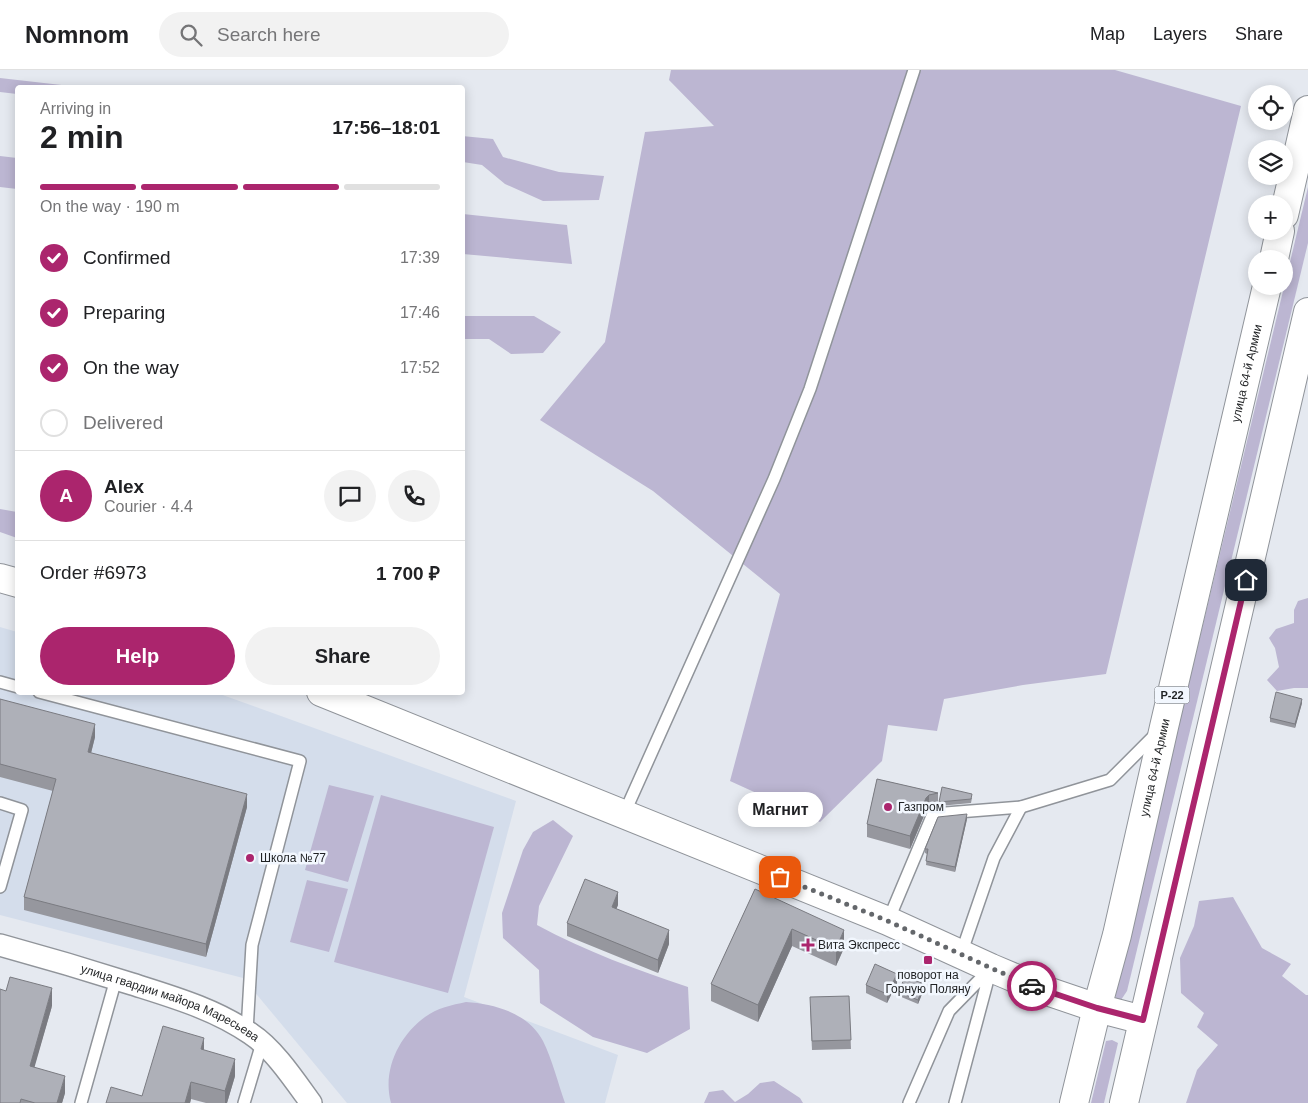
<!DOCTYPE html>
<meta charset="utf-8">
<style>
:root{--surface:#fff;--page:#f2f2f2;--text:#202124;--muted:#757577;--line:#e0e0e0;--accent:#ab256d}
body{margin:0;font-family:Helvetica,sans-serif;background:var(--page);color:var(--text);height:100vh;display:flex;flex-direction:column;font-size:19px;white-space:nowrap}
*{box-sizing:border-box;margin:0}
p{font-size:16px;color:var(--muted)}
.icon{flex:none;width:28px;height:28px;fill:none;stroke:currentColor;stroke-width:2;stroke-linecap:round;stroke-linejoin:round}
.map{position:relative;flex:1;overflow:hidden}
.side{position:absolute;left:15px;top:15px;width:450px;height:610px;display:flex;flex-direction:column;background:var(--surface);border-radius:5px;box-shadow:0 2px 12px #0003}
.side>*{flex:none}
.fabs{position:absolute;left:1248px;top:15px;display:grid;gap:10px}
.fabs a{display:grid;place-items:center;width:45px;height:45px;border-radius:50%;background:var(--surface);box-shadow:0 2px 12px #0003;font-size:25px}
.pin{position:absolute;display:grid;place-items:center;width:42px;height:42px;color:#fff;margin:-21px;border-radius:10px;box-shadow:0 2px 8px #0006}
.courier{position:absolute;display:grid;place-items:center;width:50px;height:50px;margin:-25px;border:4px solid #ab256d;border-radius:50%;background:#fff;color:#222;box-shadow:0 1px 6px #0007}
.bubble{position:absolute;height:35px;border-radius:18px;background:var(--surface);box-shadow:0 2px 12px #0003;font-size:16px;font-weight:700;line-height:35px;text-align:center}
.head em{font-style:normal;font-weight:700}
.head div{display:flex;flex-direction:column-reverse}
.head{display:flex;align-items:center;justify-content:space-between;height:85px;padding:0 25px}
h1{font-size:32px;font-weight:700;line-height:38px}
.bar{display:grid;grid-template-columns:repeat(4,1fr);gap:8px 5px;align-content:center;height:60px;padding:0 25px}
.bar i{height:6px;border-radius:4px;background:var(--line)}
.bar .on{background:var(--accent)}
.bar p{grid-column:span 4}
.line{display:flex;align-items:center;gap:12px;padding:0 25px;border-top:1px solid var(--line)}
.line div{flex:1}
.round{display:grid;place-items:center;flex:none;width:52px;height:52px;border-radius:26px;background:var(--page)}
ol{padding:0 25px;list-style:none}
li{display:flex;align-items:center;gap:15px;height:55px}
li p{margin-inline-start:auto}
li .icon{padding:5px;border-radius:50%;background:var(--accent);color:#fff;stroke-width:4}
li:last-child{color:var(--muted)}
li i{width:28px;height:28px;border:2px solid var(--line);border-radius:50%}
.button{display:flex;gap:10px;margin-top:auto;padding:10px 25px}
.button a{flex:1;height:58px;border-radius:30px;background:var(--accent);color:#fff;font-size:20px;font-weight:700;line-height:58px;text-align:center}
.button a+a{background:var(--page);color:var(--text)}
header{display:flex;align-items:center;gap:30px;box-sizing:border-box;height:70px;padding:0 25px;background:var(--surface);border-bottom:1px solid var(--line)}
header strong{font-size:24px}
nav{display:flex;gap:28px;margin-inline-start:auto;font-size:18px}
.search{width:350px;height:45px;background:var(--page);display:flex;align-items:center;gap:12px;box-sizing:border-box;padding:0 18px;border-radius:28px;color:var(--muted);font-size:19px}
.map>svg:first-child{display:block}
</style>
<header>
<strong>Nomnom</strong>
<div class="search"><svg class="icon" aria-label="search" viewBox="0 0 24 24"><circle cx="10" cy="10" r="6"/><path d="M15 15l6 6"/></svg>Search here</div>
<nav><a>Map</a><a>Layers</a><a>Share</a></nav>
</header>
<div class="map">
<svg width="1308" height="1033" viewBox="0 0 1308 1033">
<rect width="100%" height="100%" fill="#e5e9f0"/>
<polygon fill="#d4ddeb" points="0,557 17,562 18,622 217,623 516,731 464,927 618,985 605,1033 347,1033 243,908 0,845"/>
<g fill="#bcb6d2">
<polygon points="671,0 1115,0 1241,36 1106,604 1023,615 944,629 937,661 888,655 882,691 820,752 730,711 780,524 653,421 540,350 605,272 645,62 714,56 669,10"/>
<polygon points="0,8 79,17 18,18 17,24 0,22"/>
<polygon points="462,66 493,69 503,87 559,102 604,106 599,130 543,131 505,114 482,95 463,92"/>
<polygon points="0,86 17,88 17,119 0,117"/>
<polygon points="1308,117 1308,173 1127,921 1121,930 1116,931 1115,921"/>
<polygon points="463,144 567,155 572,194 463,184"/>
<polygon points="463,246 534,246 561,262 543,283 511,284 489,269 463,269"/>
<polygon points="0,439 17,442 17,468 0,462"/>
<polygon points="1308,528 1308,618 1294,618 1277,621 1267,610 1279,597 1275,578 1269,568 1276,559 1294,553 1294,540 1298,531"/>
<polygon points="329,715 374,726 348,812 305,800"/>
<polygon points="381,725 494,757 448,923 334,892"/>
<path d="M553,750L573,766L539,836L537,855C585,881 637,900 688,917L690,959L647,983L593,967L540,933L539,900L503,868L502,843L523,780L533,762Z"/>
<polygon points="307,810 348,819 329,882 290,872"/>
<polygon points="1233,827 1262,878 1291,894 1282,906 1306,925 1308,925 1308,1033 1186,1033 1197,1000 1218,975 1197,957 1204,943 1181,923 1180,888 1194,856 1199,831"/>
<path d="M466,932C495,934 528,943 543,971C552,989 558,1013 565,1033H391C382,1000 399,966 425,947C437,938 452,935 466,932Z"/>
<polygon points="1112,970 1118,973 1104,1033 1091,1033 1106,971"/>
<polygon points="774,1011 800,1028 803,1033 704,1033 709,1022 723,1020 735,1032 748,1024 760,1013"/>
</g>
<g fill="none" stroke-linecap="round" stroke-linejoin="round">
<defs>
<g id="lane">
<polyline points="0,612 18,617"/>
<polyline points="39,622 300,691 252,875 247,961"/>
<polyline points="0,733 22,740 0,817"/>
<polyline points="624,744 774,409 810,319 914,0"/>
<polyline points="888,851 933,744 1021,737 1110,710 1155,665"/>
<polyline points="961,884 994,788 1021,737"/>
<polyline points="81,1033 116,909"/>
<polyline points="244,1033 262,973"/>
<polyline points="909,1033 949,941 991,898 955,1033"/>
</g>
<g id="street">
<path id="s1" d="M0,875C44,887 88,900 132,914C173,927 215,939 251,964C274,979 295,1011 311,1033"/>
</g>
<g id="secondary">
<polyline points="0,508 18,513"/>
<polyline points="321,622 888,851 991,898 1041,919 1097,938 1143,950"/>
</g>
<g id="highway">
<polyline points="1284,145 1308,40"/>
<polyline points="1274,189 1280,161"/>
<path id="s2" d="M1074,1033L1097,938L1117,865L1164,657L1267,216"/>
<polyline points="1124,1033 1308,242"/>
</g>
</defs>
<use href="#lane" stroke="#90949a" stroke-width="14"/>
<use href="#street" stroke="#90949a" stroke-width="24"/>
<use href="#secondary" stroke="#90949a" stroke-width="30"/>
<use href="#highway" stroke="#90949a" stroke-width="30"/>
<use href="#lane" stroke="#fff" stroke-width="11"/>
<use href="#street" stroke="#fff" stroke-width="21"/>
<use href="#secondary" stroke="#fff" stroke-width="28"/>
<use href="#highway" stroke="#fff" stroke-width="28"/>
</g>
<g fill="#96979e">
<polygon points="0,629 95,667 91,683 247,737 206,887 24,840 24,827 53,721 0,707"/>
<polygon points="1302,633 1295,658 1270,652 1270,648"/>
<polygon points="877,709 938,723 938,736 929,738 926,741 910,779 867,767 867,754"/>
<polygon points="972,728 971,733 939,736 939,732"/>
<polygon points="967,749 955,802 926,795 927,784 925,783 925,779"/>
<polygon points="755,819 844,878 836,896 792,876 758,952 711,931 711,914"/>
<polygon points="618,835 616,839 669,874 658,903 567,866 567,853"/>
<polygon points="897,913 887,933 866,923 866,915"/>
<polygon points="924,919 918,934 899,926 899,922"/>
<polygon points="849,926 851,979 812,980 810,936"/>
<polygon points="52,936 34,997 65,1023 62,1033 0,1033"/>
<polygon points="204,980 235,1006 227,1033 206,1033 191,1029 190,1033 106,1033 142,1026"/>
</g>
<g fill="#7a7b81">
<polygon points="1302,629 1302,633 1295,658 1295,654"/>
<polygon points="95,654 95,667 88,695 88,682"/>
<polygon points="247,724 247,737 206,887 206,874"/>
<polygon points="929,725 929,738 926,741 910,779 910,766 926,728"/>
<polygon points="967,744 967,749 955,802 955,797"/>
<polygon points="618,822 618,835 612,850 612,837"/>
<polygon points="792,859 792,876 758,952 758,935"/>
<polygon points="669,860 669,874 658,903 658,890"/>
<polygon points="844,860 844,878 836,896 836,879"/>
<polygon points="897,904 897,913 887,933 887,924"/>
<polygon points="924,914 924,919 918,934 918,930"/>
<polygon points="52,918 52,936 30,1013 30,996"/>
<polygon points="204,968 204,985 201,979"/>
<polygon points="235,989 235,1006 227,1033 225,1033 225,1021"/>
<polygon points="65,1006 65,1023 62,1033 57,1033"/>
<polygon points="191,1012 191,1029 190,1033 185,1033"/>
</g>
<g fill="#aeb0b8" stroke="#7a7b81">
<polygon points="1276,622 1302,629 1295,654 1270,648"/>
<polygon points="0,629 95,654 88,682 247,724 206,874 24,827 56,709 0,694"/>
<polygon points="877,709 938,723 929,725 926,728 910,766 867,754"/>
<polygon points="942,717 972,724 971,729 939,732"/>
<polygon points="967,744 955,797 926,791 928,779 925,779 938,747"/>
<polygon points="585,809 618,822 612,837 669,860 658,890 567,853"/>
<polygon points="755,819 844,860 836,879 792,859 758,935 711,914"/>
<polygon points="875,894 897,904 887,924 866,915"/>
<polygon points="905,906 924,914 918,930 899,922"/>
<polygon points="10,907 52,918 30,996 65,1006 57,1033 35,1033 21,1029 20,1033 0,1033 0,919 6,921"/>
<polygon points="849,926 851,970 812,971 810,927"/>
<polygon points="163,956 204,968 201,979 235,989 225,1021 191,1012 185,1033 106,1033 111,1017 142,1026"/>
</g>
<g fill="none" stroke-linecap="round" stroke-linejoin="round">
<polyline stroke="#64676b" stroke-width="5" stroke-dasharray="0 9" points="780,807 888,851 991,898 1032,916"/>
<polyline stroke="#ab256d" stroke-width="6" points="1032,916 1097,938 1143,950 1246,510"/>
</g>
<g fill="#ab256d" stroke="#f2f7fe" stroke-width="2">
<circle cx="888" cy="737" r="5"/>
<circle cx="250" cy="788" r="5"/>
<path d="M805.5 867.5h5v5h5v5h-5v5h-5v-5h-5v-5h5z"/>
<rect x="923" y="885" width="10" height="10" rx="2.5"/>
</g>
<g text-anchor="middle" stroke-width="5" stroke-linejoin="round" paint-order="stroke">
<rect fill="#f2f7fe" stroke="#5e6165" stroke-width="1" x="1154.5" y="616.5" width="35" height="17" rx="4"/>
<g font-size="11" font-weight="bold" fill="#1f2123">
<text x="1172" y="629">Р-22</text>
</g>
<g font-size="12" fill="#1f2123" stroke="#f2f7fe">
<text dy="4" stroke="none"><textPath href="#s2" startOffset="750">улица 64-й Армии</textPath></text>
<text dy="4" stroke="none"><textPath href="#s2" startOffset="345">улица 64-й Армии</textPath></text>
<text dy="4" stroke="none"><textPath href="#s1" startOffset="180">улица гвардии майора Маресьева</textPath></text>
</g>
<g font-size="12" fill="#1f2123" stroke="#f2f7fe" text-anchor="start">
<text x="898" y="741">Газпром</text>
<text x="260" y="792">Школа №77</text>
<text x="818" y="879">Вита Экспресс</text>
<text x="928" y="909" text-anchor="middle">поворот на<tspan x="928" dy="14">Горную Поляну</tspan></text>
</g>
</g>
</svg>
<div class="fabs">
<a><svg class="icon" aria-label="locate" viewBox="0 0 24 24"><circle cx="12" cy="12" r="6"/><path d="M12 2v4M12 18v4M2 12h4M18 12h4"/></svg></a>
<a><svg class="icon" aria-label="layers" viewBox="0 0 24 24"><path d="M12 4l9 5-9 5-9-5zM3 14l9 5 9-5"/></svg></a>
<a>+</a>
<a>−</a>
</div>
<div class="pin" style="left:780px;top:807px;background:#ea580c"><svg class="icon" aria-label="bag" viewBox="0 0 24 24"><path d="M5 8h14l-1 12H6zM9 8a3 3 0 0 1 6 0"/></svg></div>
<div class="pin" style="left:1246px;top:510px;background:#1f2937"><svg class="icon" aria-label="home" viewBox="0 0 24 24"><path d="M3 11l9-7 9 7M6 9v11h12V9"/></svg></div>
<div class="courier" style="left:1032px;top:916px"><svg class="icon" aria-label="car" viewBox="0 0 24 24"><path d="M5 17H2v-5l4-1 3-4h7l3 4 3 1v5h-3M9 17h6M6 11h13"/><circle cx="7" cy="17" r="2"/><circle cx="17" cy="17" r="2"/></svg></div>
<div class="bubble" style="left:738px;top:722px;width:85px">Магнит</div>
<section class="side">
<div class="head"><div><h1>2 min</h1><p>Arriving in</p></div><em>17:56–18:01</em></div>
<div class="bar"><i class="on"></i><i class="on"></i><i class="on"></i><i></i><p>On the way · 190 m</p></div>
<ol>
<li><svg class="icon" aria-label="check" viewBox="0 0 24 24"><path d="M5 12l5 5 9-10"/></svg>Confirmed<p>17:39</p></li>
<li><svg class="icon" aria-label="check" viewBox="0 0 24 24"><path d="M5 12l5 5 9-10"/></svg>Preparing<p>17:46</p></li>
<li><svg class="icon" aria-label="check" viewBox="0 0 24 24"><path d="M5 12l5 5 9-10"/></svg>On the way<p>17:52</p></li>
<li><i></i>Delivered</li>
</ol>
<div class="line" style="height:90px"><b class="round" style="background:var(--accent);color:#fff">A</b><div><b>Alex</b><p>Courier · 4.4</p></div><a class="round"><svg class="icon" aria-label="chat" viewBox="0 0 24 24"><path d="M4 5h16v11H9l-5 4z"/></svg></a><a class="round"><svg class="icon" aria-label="phone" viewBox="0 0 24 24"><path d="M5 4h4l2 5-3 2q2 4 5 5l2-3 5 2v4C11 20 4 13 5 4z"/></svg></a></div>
<div class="line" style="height:65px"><div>Order #6973</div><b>1 700 ₽</b></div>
<div class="button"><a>Help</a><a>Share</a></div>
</section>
</div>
